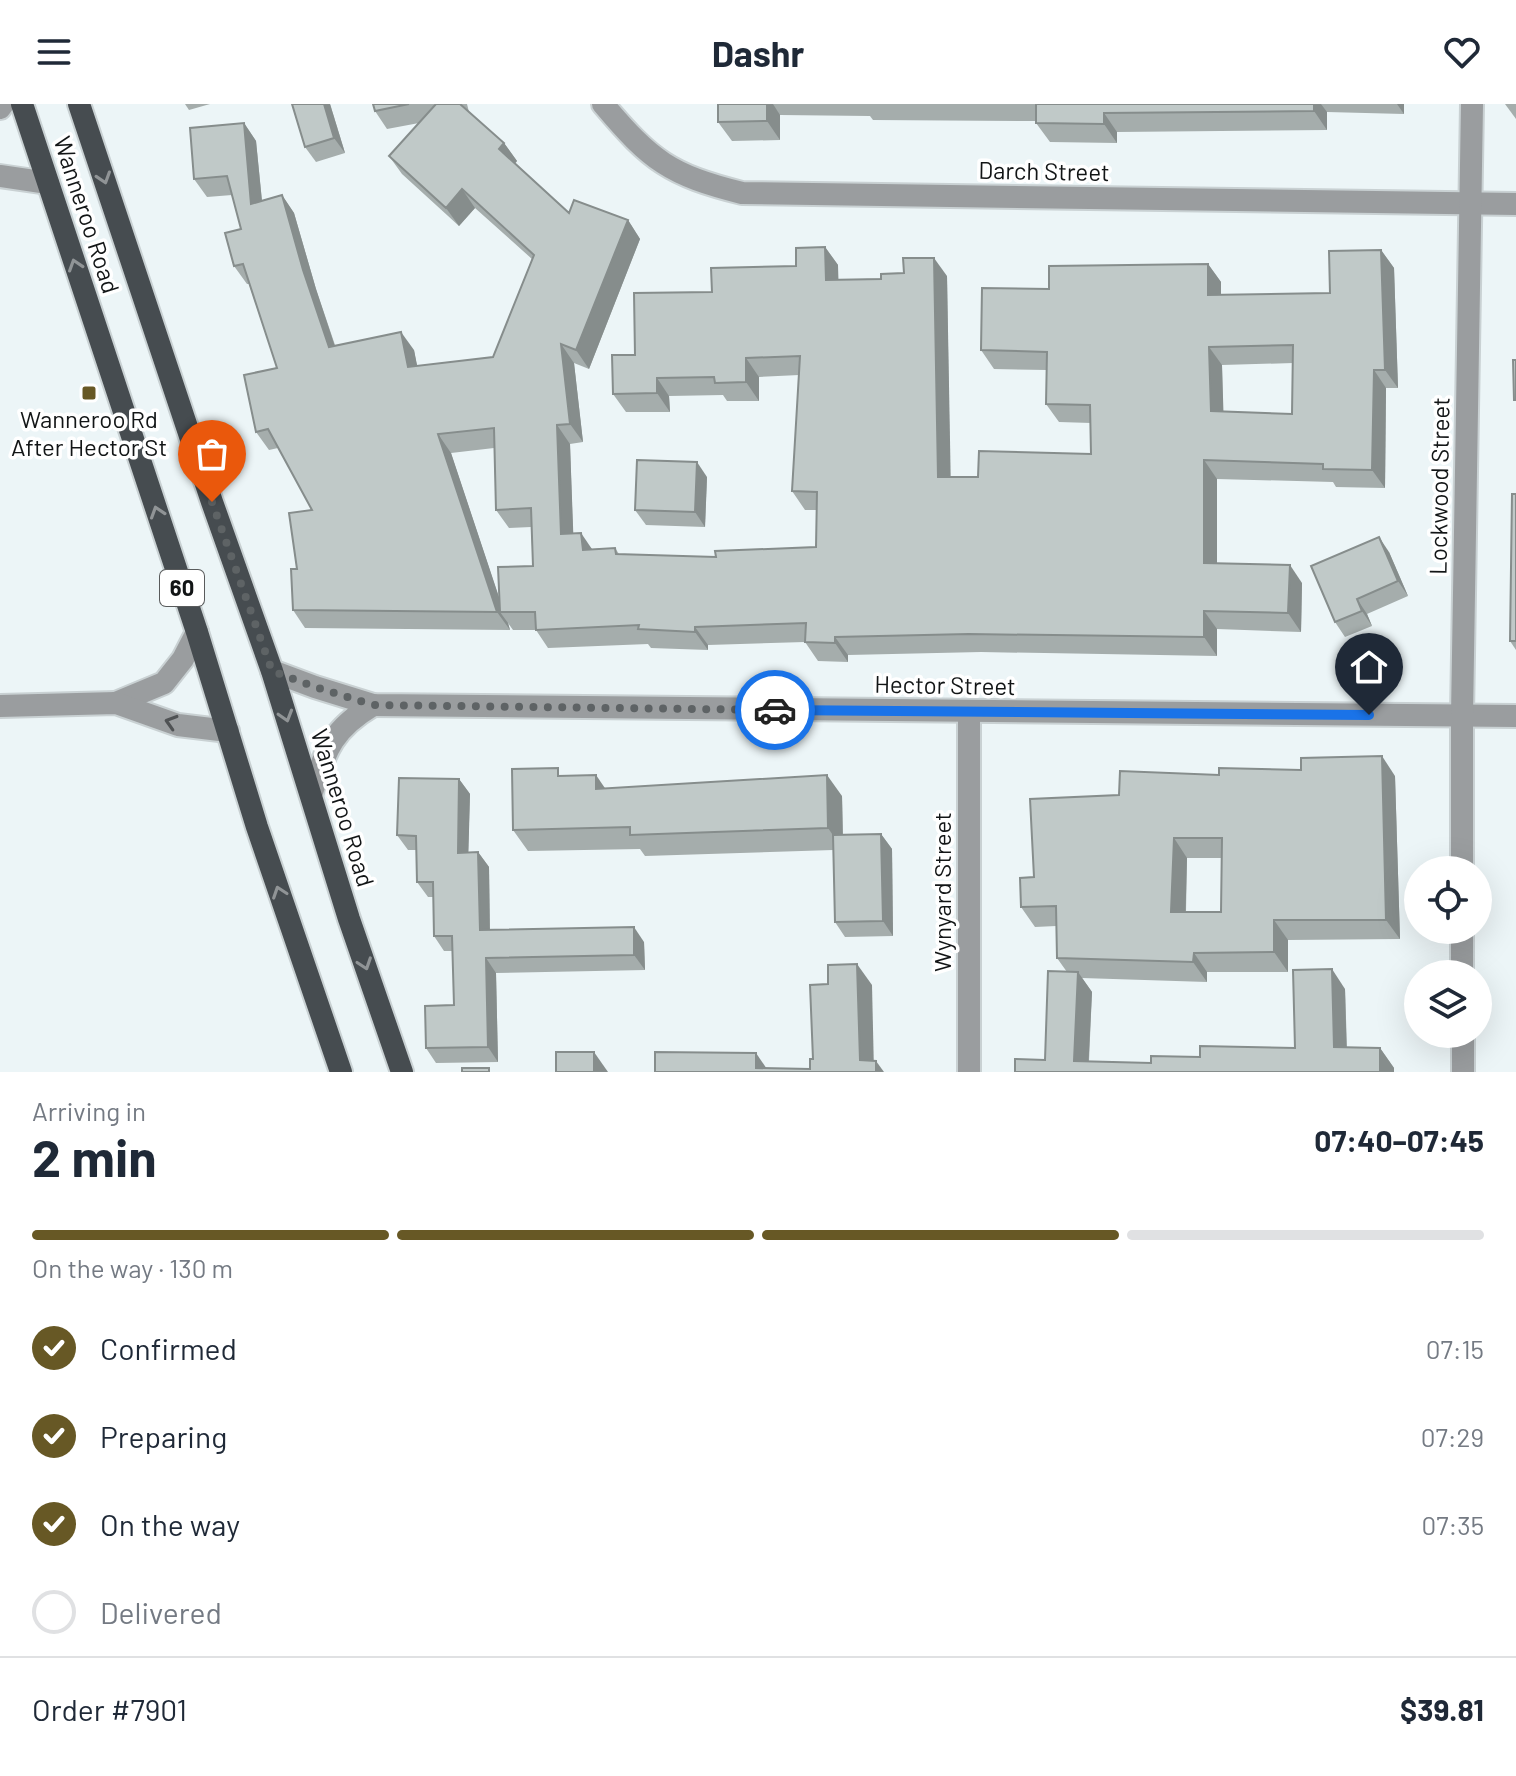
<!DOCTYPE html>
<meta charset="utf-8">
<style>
:root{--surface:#fff;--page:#f2f2f3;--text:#1f2937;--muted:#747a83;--line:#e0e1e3;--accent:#675825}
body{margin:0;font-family:Barlow,sans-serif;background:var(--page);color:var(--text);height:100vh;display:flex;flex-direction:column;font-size:30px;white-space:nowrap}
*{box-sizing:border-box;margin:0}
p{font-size:26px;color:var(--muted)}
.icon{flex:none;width:44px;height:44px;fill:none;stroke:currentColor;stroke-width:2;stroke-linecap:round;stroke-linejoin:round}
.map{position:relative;height:968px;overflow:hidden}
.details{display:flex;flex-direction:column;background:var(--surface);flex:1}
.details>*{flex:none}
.buttons{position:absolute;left:1404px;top:752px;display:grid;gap:16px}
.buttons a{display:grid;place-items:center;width:88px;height:88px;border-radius:50%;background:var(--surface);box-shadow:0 8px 32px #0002;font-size:40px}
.pin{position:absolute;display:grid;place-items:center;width:68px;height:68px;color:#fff;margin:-82px -34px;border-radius:50% 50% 50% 0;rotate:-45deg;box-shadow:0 0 8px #0007}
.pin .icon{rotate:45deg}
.courier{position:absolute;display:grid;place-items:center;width:80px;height:80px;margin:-40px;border:6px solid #1a73e8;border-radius:50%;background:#fff;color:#222;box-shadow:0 2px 10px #0007}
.overview em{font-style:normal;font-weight:700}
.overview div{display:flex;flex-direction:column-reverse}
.overview{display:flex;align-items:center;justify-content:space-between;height:136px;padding:0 32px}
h1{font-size:52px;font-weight:700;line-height:60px}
.bar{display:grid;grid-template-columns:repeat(4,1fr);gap:12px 8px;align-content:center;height:96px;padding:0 32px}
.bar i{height:10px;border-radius:6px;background:var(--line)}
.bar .active{background:var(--accent)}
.bar p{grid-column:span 4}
.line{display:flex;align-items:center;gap:20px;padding:0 32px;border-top:2px solid var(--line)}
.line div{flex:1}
ol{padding:0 32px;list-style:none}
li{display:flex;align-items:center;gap:24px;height:88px}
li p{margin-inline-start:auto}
li .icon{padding:8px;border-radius:50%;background:var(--accent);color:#fff;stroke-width:4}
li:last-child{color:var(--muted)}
li i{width:44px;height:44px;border:4px solid var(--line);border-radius:50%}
header{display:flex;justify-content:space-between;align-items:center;height:104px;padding:0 32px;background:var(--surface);font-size:36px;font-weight:700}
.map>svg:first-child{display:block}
</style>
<header><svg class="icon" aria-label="menu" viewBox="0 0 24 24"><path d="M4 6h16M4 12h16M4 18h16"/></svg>Dashr<svg class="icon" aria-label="heart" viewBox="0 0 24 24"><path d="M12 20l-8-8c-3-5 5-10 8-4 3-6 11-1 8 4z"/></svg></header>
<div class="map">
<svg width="1516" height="968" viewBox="0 0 1516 968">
<rect width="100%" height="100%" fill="#ecf5f7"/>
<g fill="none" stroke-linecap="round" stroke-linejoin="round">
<defs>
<g id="minor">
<path d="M603,0C651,57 670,71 742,89L1516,100"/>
<polyline points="0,4 3,0"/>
<polyline points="0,72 48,79"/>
<polyline points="272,567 315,583 373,601 1516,612"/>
<polyline points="116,599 164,579 183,555 197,528"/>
<polyline points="0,602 116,599 178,621 228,627"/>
<polyline points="969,608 969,968"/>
<path d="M311,691C326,646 331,626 373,601"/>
<polyline points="1462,766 1462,612 1472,0"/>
<polyline points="1462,826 1462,870"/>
<polyline points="1463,930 1463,968"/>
</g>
<g id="trunk">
<polyline points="22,0 197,528 257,723 341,968"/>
<polyline points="79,0 212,398 272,567 349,815 402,968"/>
</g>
</defs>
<use href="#minor" stroke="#c9d1d3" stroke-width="26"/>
<use href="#trunk" stroke="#c9d1d3" stroke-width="26"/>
<use href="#minor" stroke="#9a9d9f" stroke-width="22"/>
<use href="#trunk" stroke="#464c50" stroke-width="22"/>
</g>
<g fill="#a5adac" fill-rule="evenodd">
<polygon points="185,0 210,0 189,6"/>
<polygon points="292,0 330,0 345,49 316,58 305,43"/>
<path d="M373,0H467L469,8L504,39L517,57L515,60L569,109L628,116L640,135L589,265L574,259L583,338L570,340L573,430L592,445L615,444L619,450L716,453L816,443L817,406H805L792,387L799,271L759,273V297H727L723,291L669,292L670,308H626L613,290L635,251L712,188L796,162L825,143L838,161V176L947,172L950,373H978L1091,350V319L1059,318L1046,300L1047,266L994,265L981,246L1049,185L1208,160L1221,178V191L1330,189L1381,146L1394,164L1398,284H1386L1385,384L1336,383L1333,378L1217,375V459L1302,479L1301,528L1217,525V552L981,548L848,551V558L818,557L805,538L708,541V546L651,544L648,540L548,544L536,526H513L508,519L510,526L305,524L293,506L297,465L312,406L278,344L269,346L256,328L277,264L249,180H247L234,162L241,125L232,91L207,93L194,75L244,19L256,37L262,97L282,91L294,109L316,185L335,241L414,246L417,262L493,253L532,155L475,104L459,122L402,70L389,52L419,19L387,25L375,7ZM1293,259L1292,310L1223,308L1222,261ZM494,344L496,406L509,424L531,423L533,462L499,494L451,349Z"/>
<polygon points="718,0 1404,0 1404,10 1327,8 1327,26 1117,28 1117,39 1050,38 1036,19 1036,17 873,16 870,12 780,11 780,36 732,37 718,18"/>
<polygon points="1505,0 1516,0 1516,15"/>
<polygon points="707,373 705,423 646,421 635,406"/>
<polygon points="1516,390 1516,546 1510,537"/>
<polygon points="1389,448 1408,492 1367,510 1372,522 1345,533 1335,518"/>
<path d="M1219,671L1395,672L1400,835L1288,836V868H1207V878L1082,874L1092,888L1089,957L1151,959L1295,944L1345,885L1347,943L1380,944L1394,964V968H1015L1045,956L1067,868L1057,854L1056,822L1035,823L1021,803L1034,773L1119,691ZM1187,754H1222L1221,808H1186Z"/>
<polygon points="563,672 605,684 842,692 843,730 881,730 892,745 893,832 845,833 835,818 833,746 645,752 640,745 528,747 513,726"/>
<polygon points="459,675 470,690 468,749 478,748 489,763 490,826 644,838 645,866 496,869 498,958 436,959 426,944 454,901 453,847 444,847 434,832 433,793 428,793 417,778 417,746 408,746 397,731"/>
</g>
<g fill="#868d8c">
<polygon points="324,0 330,0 345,49 334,34"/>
<polygon points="767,0 773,0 780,11 780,36 767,17"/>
<polygon points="1314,0 1321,0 1327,8 1327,26 1314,7"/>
<polygon points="1397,0 1404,0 1404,10"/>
<polygon points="1104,9 1117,28 1117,39 1104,20"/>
<polygon points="244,19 256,37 264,118 251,100"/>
<polygon points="504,39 517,57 511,63 499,45"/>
<polygon points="462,85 475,104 459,122 446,104"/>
<polygon points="282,91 294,109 316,185 341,261 329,243 303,166"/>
<polygon points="628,116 640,135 589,265 576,246"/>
<polygon points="825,143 838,161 839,194 826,176"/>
<polygon points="1381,146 1394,164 1398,284 1385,266"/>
<polygon points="934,154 947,172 951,391 938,373"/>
<polygon points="1208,160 1221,178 1221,209 1208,191"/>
<polygon points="401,228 414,246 421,281 408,263"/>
<polygon points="561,240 574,259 583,338 570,320"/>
<polygon points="1209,243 1222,261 1224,326 1211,307"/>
<polygon points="746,254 759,273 759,297 746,278"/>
<polygon points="1374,266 1386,284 1385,384 1372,366"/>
<polygon points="657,274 669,292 670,308 657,289"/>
<polygon points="557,321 570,340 574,449 561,430"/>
<polygon points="438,330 451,349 504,508 500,508 508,519 510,526 497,508"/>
<polygon points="1204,356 1217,375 1217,477 1204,459"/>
<polygon points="697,358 707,373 705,423 695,408"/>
<polygon points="581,429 594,448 583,446"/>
<polygon points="1379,433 1389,448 1408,492 1398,477"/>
<polygon points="1290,461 1302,479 1301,528 1288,509"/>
<polygon points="1357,495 1367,510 1372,522 1362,507"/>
<polygon points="1204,507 1217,525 1217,552 1204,533"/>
<polygon points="695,523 708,541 708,546 695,528"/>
<polygon points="835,533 848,551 848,558 835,539"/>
<polygon points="1382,652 1395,672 1400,835 1386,816"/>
<polygon points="596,671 611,693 596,685"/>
<polygon points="827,671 842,692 843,746 828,724"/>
<polygon points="459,675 470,690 468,764 458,749"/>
<polygon points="881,730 892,745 893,832 883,817"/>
<polygon points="1174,734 1187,754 1185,828 1171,808"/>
<polygon points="478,748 489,763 490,841 480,826"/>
<polygon points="1274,816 1288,836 1288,868 1274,848"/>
<polygon points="634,823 644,838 645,866 634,851"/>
<polygon points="1194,849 1207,868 1207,878 1193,858"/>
<polygon points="486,854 496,869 498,958 488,943"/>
<polygon points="857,860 872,881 874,968 860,956"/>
<polygon points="1332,865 1345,885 1347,962 1334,943"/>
<polygon points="1078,868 1092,888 1088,968 1074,957"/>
<polygon points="1380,944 1394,964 1394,968 1381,968 1380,967"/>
<polygon points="594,948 608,968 594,968"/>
<polygon points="756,949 769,968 756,964"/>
<polygon points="876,957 884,968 876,968"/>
</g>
<g fill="#c0c9c8" stroke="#868d8c" stroke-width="2" fill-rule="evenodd">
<polygon points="292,0 324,0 334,34 305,43"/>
<polygon points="373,0 409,0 375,7"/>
<path d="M436,0H460L504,39L499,45L569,109L574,96L628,116L576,246L561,240L570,320L557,321L561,430L581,429L583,446L615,444L616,450L716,453L715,447L816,443L817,388L792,387L800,252L746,254V278L715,279L714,273L657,274V289L613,290L612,251H635L634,189L712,188L711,164L796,162V144L825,143L826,176L881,175V170L904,169L903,154H934L938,373H978L979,347L1091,350L1090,301L1046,300L1047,248L981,246L982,184L1049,185V162L1208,160V191L1330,189L1329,147L1381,146L1385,266H1374L1372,366L1323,365V360L1204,356V459L1290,461L1288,509L1204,507V533L969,530L835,533V539L805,538L806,519L695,523V528L638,525L639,521L536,526L535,508H500L498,463L533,462L531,404L496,406L494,324L438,330L497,508L293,506L291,465H297L289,409L312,406L268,325L256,328L244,271L277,264L243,160L234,162L225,129L241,125L227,72L194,75L190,24L244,19L251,100L282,91L303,166L329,243L401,228L408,263L493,253L534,151L462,85L446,104L389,52ZM1293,241L1292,310L1211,307L1209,243Z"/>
<polygon points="718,0 767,0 767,17 718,18"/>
<polygon points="1036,0 1314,0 1314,7 1104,9 1104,20 1036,19"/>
<polygon points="1513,256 1516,256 1516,296 1514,296"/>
<polygon points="637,356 697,358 695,408 635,406"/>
<polygon points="1512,390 1516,390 1516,537 1510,537"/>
<polygon points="1379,433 1398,477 1357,495 1362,507 1335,518 1311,462"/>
<path d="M1382,652L1386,816H1274V848L1194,849L1193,858L1057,854L1056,802L1021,803L1020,774L1034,773L1030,695L1119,691L1120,667L1219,671V664L1301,666V654ZM1174,734H1222L1221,808H1171Z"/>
<polygon points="558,664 558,672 596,671 596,685 827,671 828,724 630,731 630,723 513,726 512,665"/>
<polygon points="399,674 459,675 458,749 478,748 480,826 634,823 634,851 486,854 488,943 426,944 425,902 454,901 452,832 434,832 433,778 417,778 416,732 397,731"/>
<polygon points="881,730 883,817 835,818 833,731"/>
<polygon points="857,860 860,956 876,957 876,968 655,968 655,948 756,949 756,964 810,965 810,955 813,955 810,881 828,880 828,861"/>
<polygon points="1332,865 1334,943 1380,944 1380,967 1393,967 1393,968 1015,968 1015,955 1045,956 1048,867 1078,868 1074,957 1151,959 1151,952 1200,953 1200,942 1295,944 1293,866"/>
<rect x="556" y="948" width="38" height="20"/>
<rect x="462" y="964" width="27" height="4"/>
</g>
<defs><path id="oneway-chevron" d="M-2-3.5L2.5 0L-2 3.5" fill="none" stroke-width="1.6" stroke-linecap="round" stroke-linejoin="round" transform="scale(2)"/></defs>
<g stroke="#909496">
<use href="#oneway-chevron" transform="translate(104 74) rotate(72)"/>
<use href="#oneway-chevron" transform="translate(75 161) rotate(-108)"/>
<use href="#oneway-chevron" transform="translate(157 408) rotate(-108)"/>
<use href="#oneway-chevron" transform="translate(286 612) rotate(73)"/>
<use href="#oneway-chevron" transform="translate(279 788) rotate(-109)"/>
<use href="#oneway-chevron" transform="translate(365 860) rotate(71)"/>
</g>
<use stroke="#4f5254" href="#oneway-chevron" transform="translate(171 618) rotate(-163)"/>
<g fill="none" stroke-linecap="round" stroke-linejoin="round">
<polyline stroke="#5e6365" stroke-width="8" stroke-dasharray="0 14.4" points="212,398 272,567 315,583 373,601 775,606"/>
<polyline stroke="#1a73e8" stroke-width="10" points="775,606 1369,611"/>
</g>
<rect fill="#675825" stroke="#fff" stroke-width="3" x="81" y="281" width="16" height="16" rx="4"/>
<g text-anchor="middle" stroke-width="7" stroke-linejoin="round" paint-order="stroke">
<rect fill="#fff" stroke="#595b5c" stroke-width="2" x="160" y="466" width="44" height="36" rx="6"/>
<g font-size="22" font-weight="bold" fill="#121516">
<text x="182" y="492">60</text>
</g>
<g font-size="24" fill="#121516" stroke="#fff">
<text transform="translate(1044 68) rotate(1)" y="8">Darch Street</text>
<text transform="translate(86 111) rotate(72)" y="8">Wanneroo Road</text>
<text transform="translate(1440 382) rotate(-89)" y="8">Lockwood Street</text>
<text transform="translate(945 582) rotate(1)" y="8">Hector Street</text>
<text transform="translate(342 704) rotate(73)" y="8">Wanneroo Road</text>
<text transform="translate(943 788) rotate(-90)" y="8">Wynyard Street</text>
</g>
<g font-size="24" fill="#121516" stroke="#fff">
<text x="89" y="324">Wanneroo Rd<tspan x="89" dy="28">After Hector St</tspan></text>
</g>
</g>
</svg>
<div class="buttons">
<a><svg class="icon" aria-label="locate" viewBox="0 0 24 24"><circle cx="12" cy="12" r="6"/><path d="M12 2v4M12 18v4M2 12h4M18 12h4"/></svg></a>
<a><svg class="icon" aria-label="layers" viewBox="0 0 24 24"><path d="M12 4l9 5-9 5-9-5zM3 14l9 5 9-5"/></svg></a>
</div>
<div class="pin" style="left:212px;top:398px;background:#ea580c"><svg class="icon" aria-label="bag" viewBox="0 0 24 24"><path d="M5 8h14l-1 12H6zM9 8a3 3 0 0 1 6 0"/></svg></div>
<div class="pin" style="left:1369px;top:611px;background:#1f2937"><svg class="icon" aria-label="home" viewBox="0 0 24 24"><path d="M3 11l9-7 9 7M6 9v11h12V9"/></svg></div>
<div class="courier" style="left:775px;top:606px"><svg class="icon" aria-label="car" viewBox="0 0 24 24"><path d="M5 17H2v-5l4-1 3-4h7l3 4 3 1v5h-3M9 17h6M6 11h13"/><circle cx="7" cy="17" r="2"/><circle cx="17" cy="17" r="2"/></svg></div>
</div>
<section class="details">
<div class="overview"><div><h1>2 min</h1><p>Arriving in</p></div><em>07:40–07:45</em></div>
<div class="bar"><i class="active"></i><i class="active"></i><i class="active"></i><i></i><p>On the way · 130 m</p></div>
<ol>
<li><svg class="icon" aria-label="check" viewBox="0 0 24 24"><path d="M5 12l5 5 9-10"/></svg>Confirmed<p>07:15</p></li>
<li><svg class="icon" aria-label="check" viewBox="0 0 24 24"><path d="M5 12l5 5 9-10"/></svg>Preparing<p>07:29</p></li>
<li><svg class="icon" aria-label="check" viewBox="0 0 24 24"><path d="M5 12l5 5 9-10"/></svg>On the way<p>07:35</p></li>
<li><i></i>Delivered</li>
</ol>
<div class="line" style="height:104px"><div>Order #7901</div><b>$39.81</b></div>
</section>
